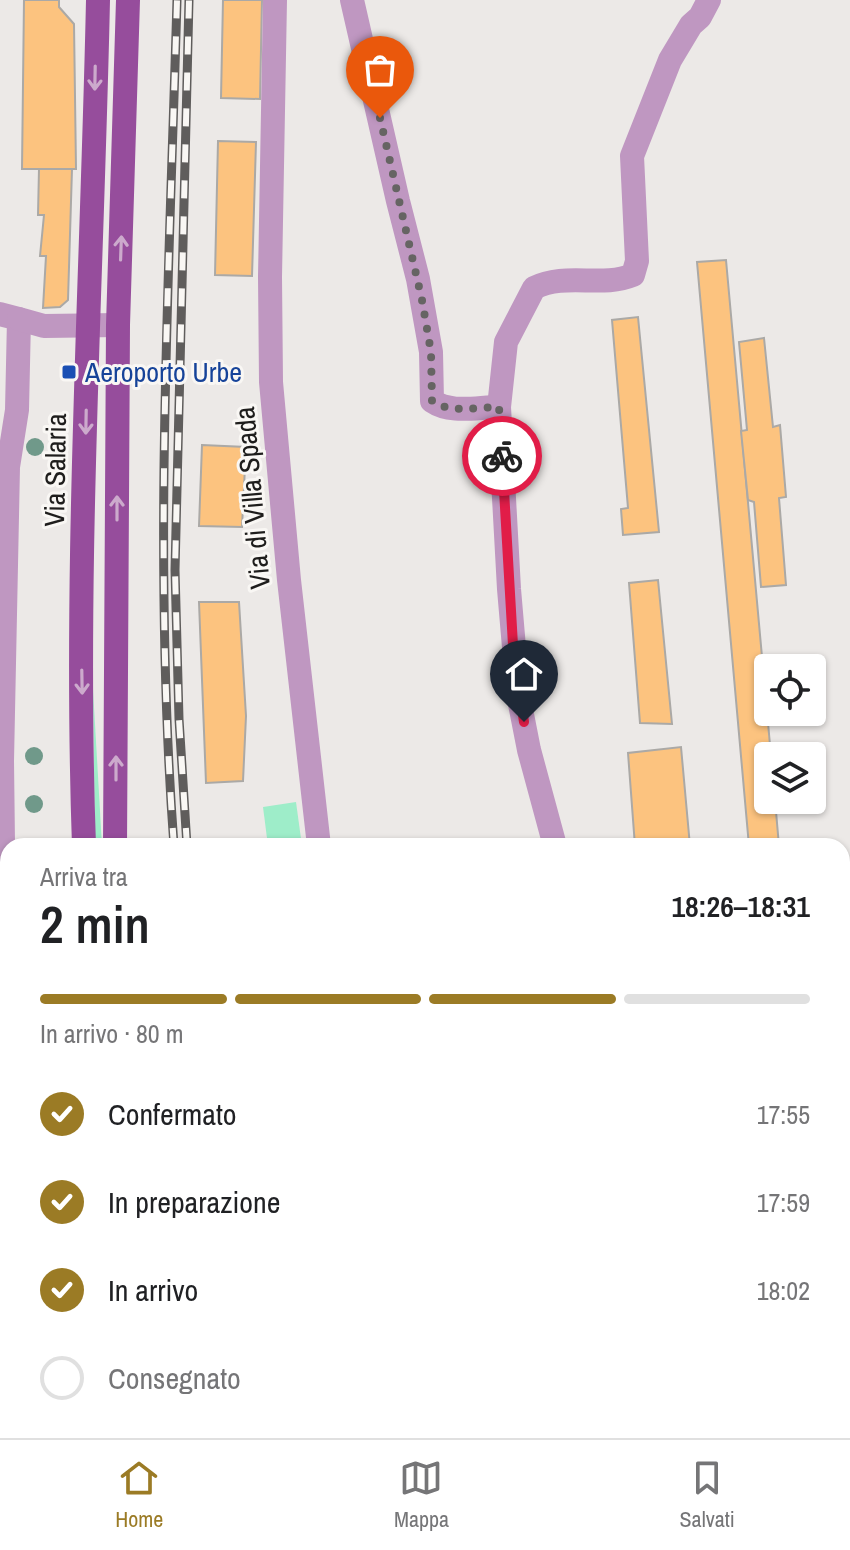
<!DOCTYPE html>
<html lang="it">
<meta charset="utf-8">
<style>
:root{--surface:#fff;--page:#f2f2f2;--text:#202124;--muted:#757577;--line:#e0e0e0;--accent:#9b7b25}
body{margin:0;font-family:"Archivo Narrow",sans-serif;background:var(--page);color:var(--text);height:100vh;display:flex;flex-direction:column;font-size:30px;white-space:nowrap}
*{box-sizing:border-box;margin:0}
p{font-size:26px;color:var(--muted)}
.icon{flex:none;width:44px;height:44px;fill:none;stroke:currentColor;stroke-width:2;stroke-linecap:round;stroke-linejoin:round}
.map{position:relative;flex:1;overflow:hidden}
.drawer{position:absolute;left:0px;top:838px;width:850px;height:600px;display:flex;flex-direction:column;background:var(--surface);border-radius:24px 24px 0 0;box-shadow:0 2px 6px #0004}
.drawer>*{flex:none}
.tools{position:absolute;left:754px;top:654px;display:grid;gap:16px}
.tools a{display:grid;place-items:center;width:72px;height:72px;border-radius:8px;background:var(--surface);box-shadow:0 2px 6px #0004;font-size:40px}
.pin{position:absolute;display:grid;place-items:center;width:68px;height:68px;color:#fff;margin:-82px -34px;border-radius:50% 50% 50% 0;rotate:-45deg;box-shadow:0 0 8px #0007}
.pin .icon{rotate:45deg}
.courier{position:absolute;display:grid;place-items:center;width:80px;height:80px;margin:-40px;border:6px solid #e11d48;border-radius:50%;background:#fff;color:#222;box-shadow:0 2px 10px #0007}
.overview em{font-style:normal;font-weight:600}
.overview div{display:flex;flex-direction:column-reverse}
.overview{display:flex;align-items:center;justify-content:space-between;height:136px;padding:0 40px}
h1{font-size:52px;font-weight:600;line-height:60px}
.bar{display:grid;grid-template-columns:repeat(4,1fr);gap:12px 8px;align-content:center;height:96px;padding:0 40px}
.bar i{height:10px;border-radius:6px;background:var(--line)}
.bar .on{background:var(--accent)}
.bar p{grid-column:span 4}
ol{padding:0 40px;list-style:none}
li{display:flex;align-items:center;gap:24px;height:88px}
li p{margin-inline-start:auto}
li .icon{padding:8px;border-radius:50%;background:var(--accent);color:#fff;stroke-width:4}
li:last-child{color:var(--muted)}
li i{width:44px;height:44px;border:4px solid var(--line);border-radius:50%}
.menu{display:flex;justify-content:space-around;align-items:center;height:112px;border-top:2px solid var(--line);background:var(--surface);font-size:22px;color:var(--muted)}
.menu a{display:grid;justify-items:center;gap:4px}
.menu .on{color:var(--accent)}
.map>svg:first-child{display:block}
</style>
<div class="map">
<svg width="850" height="1438" viewBox="0 0 850 1438">
<rect width="100%" height="100%" fill="#ece9e7"/>
<g fill="#9eedc9">
<polygon points="93,689 102,846 95,846"/>
<polygon points="296,802 302,846 268,846 263,807"/>
</g>
<g fill="#fcc37f" stroke="#aba9a6" stroke-width="2">
<polygon points="24,0 59,0 59,7 74,24 76,169 22,169"/>
<polygon points="223,0 262,0 260,99 221,98"/>
<polygon points="218,141 256,142 252,276 215,275"/>
<polygon points="39,169 72,169 68,300 60,307 43,308 46,256 40,256 44,215 38,215"/>
<polygon points="726,260 771,756 768,756 768,800 775,800 779,846 749,846 697,262"/>
<polygon points="638,317 659,532 623,535 621,509 628,508 612,320"/>
<polygon points="764,338 773,427 780,425 786,497 779,498 786,585 761,587 754,502 748,500 741,431 747,430 739,342"/>
<polygon points="202,445 246,447 242,527 199,526"/>
<polygon points="658,580 672,724 640,723 629,583"/>
<polygon points="199,602 239,602 246,716 243,781 206,783"/>
<polygon points="681,747 690,846 635,846 628,753"/>
<polygon points="1,1288 8,1349 8,1393 0,1394"/>
<polygon points="307,1430 383,1430 384,1438 308,1438"/>
<polygon points="406,1430 432,1430 433,1438 407,1438"/>
</g>
<g fill="none" stroke-linecap="round" stroke-linejoin="round">
<g stroke="#bf97c1" stroke-width="24">
<polyline points="275,0 270,277 271,382 289,580 319,846"/>
<path d="M352,0L398,201L418,279L431,352L432,401C451,414 477,407 499,407"/>
<polyline points="0,314 19,319 17,410 8,467 2,761 6,1091 8,1108"/>
<polyline points="19,319 44,326 118,325"/>
<path d="M555,846L529,750L518,694L509,589L499,407L506,342L534,288C566,272 601,288 633,275L637,261L632,156L670,60L691,25L700,17L709,0"/>
<polyline points="52,1430 55,1438"/>
<polyline points="287,1430 287,1438"/>
<polyline points="393,1430 394,1438"/>
<polyline points="680,1438 686,1430"/>
</g>
<g stroke="#964d9c" stroke-width="24">
<path d="M84,846C74,564 92,282 98,0"/>
<polyline points="115,846 118,325 128,0"/>
<polyline points="136,1430 137,1438"/>
<polyline points="171,1430 172,1438"/>
</g>
<defs>
<g id="rail">
<path d="M174,846C153,564 169,282 177,0"/>
<polyline points="187,846 179,719 175,570 189,0"/>
<polyline points="242,1430 243,1438"/>
<polyline points="254,1430 255,1438"/>
</g>
</defs>
<use href="#rail" stroke="#5f5d5c" stroke-width="9"/>
<use href="#rail" stroke="#f9f7f4" stroke-width="6" stroke-dasharray="18" stroke-linecap="butt"/>
</g>
<g fill="#70998a">
<circle cx="35" cy="447" r="9"/>
<circle cx="34" cy="756" r="9"/>
<circle cx="34" cy="804" r="9"/>
</g>
<defs><path id="oneway-shaft" d="M-6 0H5M1.5-3L5.5 0L1.5 3" fill="none" stroke-width="1.6" stroke-linecap="round" stroke-linejoin="round" transform="scale(2)"/></defs>
<g stroke="#cac">
<use href="#oneway-shaft" transform="translate(95 78) rotate(91)"/>
<use href="#oneway-shaft" transform="translate(121 248) rotate(-88)"/>
<use href="#oneway-shaft" transform="translate(86 422) rotate(91)"/>
<use href="#oneway-shaft" transform="translate(117 508) rotate(-90)"/>
<use href="#oneway-shaft" transform="translate(82 682) rotate(89)"/>
<use href="#oneway-shaft" transform="translate(116 768) rotate(-90)"/>
</g>
<g fill="none" stroke-linecap="round" stroke-linejoin="round">
<path stroke="#666463" stroke-width="8" stroke-dasharray="0 14.4" d="M380,118L422,300L431,352L432,401C451,414 477,407 499,407L502,456"/>
<polyline stroke="#e11d48" stroke-width="10" points="502,456 513,645 524,722"/>
</g>
<rect fill="#1a4fb4" stroke="#f9f7f4" stroke-width="3" x="61" y="364" width="16" height="16" rx="4"/>
<g text-anchor="middle" stroke-width="6" stroke-linejoin="round" paint-order="stroke">
<g font-size="28" fill="#164399" stroke="#f9f7f4" text-anchor="start">
<text x="85" y="382">Aeroporto Urbe</text>
</g>
<g font-size="28" fill="#1e1d1c" stroke="#f9f7f4">
<text transform="translate(55 470) rotate(-89)" y="10">Via Salaria</text>
<text transform="translate(252 498) rotate(-95)" y="10">Via di Villa Spada</text>
</g>
</g>
</svg>
<div class="tools">
<a><svg class="icon" aria-label="locate" viewBox="0 0 24 24"><circle cx="12" cy="12" r="6"/><path d="M12 2v4M12 18v4M2 12h4M18 12h4"/></svg></a>
<a><svg class="icon" aria-label="layers" viewBox="0 0 24 24"><path d="M12 4l9 5-9 5-9-5zM3 14l9 5 9-5"/></svg></a>
</div>
<div class="pin" style="left:380px;top:118px;background:#ea580c"><svg class="icon" aria-label="bag" viewBox="0 0 24 24"><path d="M5 8h14l-1 12H6zM9 8a3 3 0 0 1 6 0"/></svg></div>
<div class="pin" style="left:524px;top:722px;background:#1f2937"><svg class="icon" aria-label="home" viewBox="0 0 24 24"><path d="M3 11l9-7 9 7M6 9v11h12V9"/></svg></div>
<div class="courier" style="left:502px;top:456px"><svg class="icon" aria-label="bike" viewBox="0 0 24 24"><circle cx="6" cy="16" r="4"/><circle cx="18" cy="16" r="4"/><path d="M6 16l4-8h5l3 8M10 8l3 8H6M13 5h3"/></svg></div>
<section class="drawer">
<div class="overview"><div><h1>2 min</h1><p>Arriva tra</p></div><em>18:26–18:31</em></div>
<div class="bar"><i class="on"></i><i class="on"></i><i class="on"></i><i></i><p>In arrivo · 80 m</p></div>
<ol>
<li><svg class="icon" aria-label="check" viewBox="0 0 24 24"><path d="M5 12l5 5 9-10"/></svg>Confermato<p>17:55</p></li>
<li><svg class="icon" aria-label="check" viewBox="0 0 24 24"><path d="M5 12l5 5 9-10"/></svg>In preparazione<p>17:59</p></li>
<li><svg class="icon" aria-label="check" viewBox="0 0 24 24"><path d="M5 12l5 5 9-10"/></svg>In arrivo<p>18:02</p></li>
<li><i></i>Consegnato</li>
</ol>
</section>
</div>
<nav class="menu">
<a class="on"><svg class="icon" aria-label="home" viewBox="0 0 24 24"><path d="M3 11l9-7 9 7M6 9v11h12V9"/></svg>Home</a>
<a><svg class="icon" aria-label="map" viewBox="0 0 24 24"><path d="M3 6l6-2 6 2 6-2v14l-6 2-6-2-6 2zM9 4v14M15 6v14"/></svg>Mappa</a>
<a><svg class="icon" aria-label="saved" viewBox="0 0 24 24"><path d="M7 4h10v16l-5-4-5 4z"/></svg>Salvati</a>
</nav>
